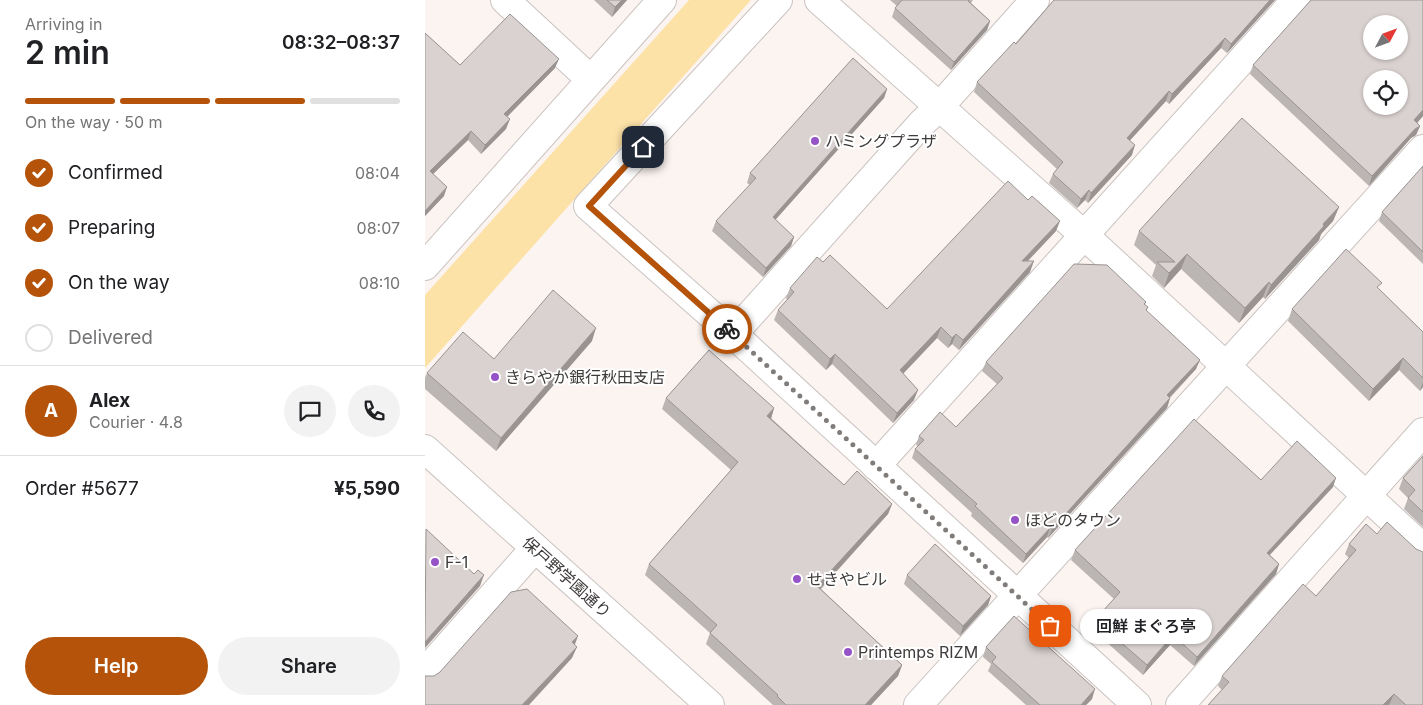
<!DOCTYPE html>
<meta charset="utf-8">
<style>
:root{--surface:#fff;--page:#f2f2f2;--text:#202124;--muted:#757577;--line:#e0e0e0;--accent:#b45309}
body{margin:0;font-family:Inter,"Noto Sans JP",sans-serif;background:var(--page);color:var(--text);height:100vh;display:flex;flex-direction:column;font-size:19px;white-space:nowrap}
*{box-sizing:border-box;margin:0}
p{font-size:16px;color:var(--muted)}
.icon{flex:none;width:28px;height:28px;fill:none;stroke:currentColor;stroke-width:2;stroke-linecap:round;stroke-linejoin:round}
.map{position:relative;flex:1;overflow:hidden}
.details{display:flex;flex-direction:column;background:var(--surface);width:425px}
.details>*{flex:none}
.needle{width:32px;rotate:49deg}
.fabs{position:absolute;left:938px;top:15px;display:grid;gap:10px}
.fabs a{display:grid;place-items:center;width:45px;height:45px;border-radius:50%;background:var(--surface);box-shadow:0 1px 4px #0004;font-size:25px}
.pin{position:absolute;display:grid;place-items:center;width:42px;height:42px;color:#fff;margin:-21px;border-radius:10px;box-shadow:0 2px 8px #0006}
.courier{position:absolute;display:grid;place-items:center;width:50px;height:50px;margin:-25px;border:4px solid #b45309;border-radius:50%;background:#fff;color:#222;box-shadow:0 1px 6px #0007}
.bubble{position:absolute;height:35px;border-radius:18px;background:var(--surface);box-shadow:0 1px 4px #0004;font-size:16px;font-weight:600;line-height:35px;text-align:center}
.head em{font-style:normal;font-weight:600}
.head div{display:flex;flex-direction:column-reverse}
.head{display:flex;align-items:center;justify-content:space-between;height:85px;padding:0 25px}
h1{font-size:32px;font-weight:600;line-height:38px}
.bar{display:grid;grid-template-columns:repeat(4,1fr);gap:8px 5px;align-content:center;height:60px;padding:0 25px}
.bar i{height:6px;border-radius:4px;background:var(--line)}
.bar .selected{background:var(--accent)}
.bar p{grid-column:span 4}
.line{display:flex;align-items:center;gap:12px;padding:0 25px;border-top:1px solid var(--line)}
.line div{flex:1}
.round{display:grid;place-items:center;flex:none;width:52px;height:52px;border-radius:26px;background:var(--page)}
ol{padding:0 25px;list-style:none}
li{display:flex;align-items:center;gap:15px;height:55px}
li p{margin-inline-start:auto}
li .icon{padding:5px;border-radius:50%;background:var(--accent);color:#fff;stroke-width:4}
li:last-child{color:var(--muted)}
li i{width:28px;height:28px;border:2px solid var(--line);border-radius:50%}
.button{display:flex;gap:10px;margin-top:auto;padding:10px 25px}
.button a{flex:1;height:58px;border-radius:30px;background:var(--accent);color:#fff;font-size:20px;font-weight:600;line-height:58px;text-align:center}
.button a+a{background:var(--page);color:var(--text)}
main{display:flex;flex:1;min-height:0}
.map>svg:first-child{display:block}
</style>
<main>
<section class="details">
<div class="head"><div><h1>2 min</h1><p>Arriving in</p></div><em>08:32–08:37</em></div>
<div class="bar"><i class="selected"></i><i class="selected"></i><i class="selected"></i><i></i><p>On the way · 50 m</p></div>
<ol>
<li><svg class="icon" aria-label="check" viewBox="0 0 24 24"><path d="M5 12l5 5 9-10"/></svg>Confirmed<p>08:04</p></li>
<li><svg class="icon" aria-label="check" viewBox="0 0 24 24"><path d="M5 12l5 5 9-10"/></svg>Preparing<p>08:07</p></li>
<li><svg class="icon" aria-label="check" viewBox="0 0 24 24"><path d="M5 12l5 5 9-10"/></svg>On the way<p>08:10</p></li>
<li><i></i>Delivered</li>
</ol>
<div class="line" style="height:90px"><b class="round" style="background:var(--accent);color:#fff">A</b><div><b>Alex</b><p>Courier · 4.8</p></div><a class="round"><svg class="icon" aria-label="chat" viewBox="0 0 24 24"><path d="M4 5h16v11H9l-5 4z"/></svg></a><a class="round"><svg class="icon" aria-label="phone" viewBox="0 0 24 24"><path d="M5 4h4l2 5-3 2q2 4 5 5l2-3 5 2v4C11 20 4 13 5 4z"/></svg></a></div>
<div class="line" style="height:65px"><div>Order #5677</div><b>¥5,590</b></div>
<div class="button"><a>Help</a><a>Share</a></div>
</section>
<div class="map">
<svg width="998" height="705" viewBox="0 0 998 705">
<rect width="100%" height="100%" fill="#fbf4f1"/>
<polygon fill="#fde2a8" points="264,0 326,0 0,368 0,295"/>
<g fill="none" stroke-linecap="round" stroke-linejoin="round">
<defs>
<g id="minor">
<polyline points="80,0 165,79"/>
<polyline points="353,0 163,206 308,334 712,705"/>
<polyline points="394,0 659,235 998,548"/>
<polyline points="0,266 237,0"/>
<polyline points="308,334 496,124 515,106 610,0"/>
<polyline points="0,449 285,705"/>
<polyline points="451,466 871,0"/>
<polyline points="0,672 110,548"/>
<polyline points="493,705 998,149"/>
<polyline points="755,705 998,432"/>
</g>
</defs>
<use href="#minor" stroke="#cac3c0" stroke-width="30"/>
<use href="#minor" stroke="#fff" stroke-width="28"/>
</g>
<g fill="#bbb5b3">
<polygon points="169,0 202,0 187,17"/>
<polygon points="465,0 548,0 546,3 565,21 562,30 526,70 467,17 470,8 472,6"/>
<polygon points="629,0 850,0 802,53 796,48 744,104 741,101 705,140 707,155 663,203 660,200 652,208 624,183 628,174 632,169 549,92 552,82 591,44"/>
<polygon points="886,0 998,0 998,116 992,123 995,126 991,135 986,138 944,186 825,74 828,65"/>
<polygon points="0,33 35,65 130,68 82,117 81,129 56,154 43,140 8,174 19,196 0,216"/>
<polygon points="462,89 459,98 350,220 369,237 366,246 338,277 287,231 291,221 325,185 322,183 325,173"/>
<polygon points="998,166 998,264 954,221 957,212"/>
<polygon points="914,207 908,221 896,234 894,240 840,299 838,297 814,323 756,269 739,288 727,276 731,265 709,245 714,231"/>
<polygon points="631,231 603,261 605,272 534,350 527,344 523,348 512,338 478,374 489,400 468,423 407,364 401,370 349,320 353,310 362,300 361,298 365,288 398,262 462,309"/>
<polygon points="954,289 998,332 998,387 995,391 974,370 944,401 863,321 867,309"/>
<polygon points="721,302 720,305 723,307 721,311 771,369 745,398 742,408 623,538 622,537 598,563 546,516 547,513 487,458 490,449 493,446 491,445 494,436 531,427 572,384 557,371 561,362"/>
<polygon points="167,341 71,451 0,389 0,378 2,373 69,359"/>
<polygon points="241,398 349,408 346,418 419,485 467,504 463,514 396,589 477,665 473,676 446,705 348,705 281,644 285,633 220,575 224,564 306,470 237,409"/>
<polygon points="998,456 998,527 979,509 983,498 974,489 978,478"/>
<polygon points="836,480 908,487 845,555 854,564 851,574 769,666 745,645 718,675 667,629 670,620 689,599 646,560 650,550"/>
<polygon points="941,524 998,705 783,705 797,690 793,686 797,676 891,596 924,558 920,554 924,544"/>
<polygon points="482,575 566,596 563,605 535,636 479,584"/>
<polygon points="561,647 667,699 661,705 601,705 563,671 566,664 558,657"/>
</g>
<g fill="#999392">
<polygon points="197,0 202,0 187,17 190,7"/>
<polygon points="845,0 850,0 802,53 806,44"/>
<polygon points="565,21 562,30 526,70 529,62"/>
<polygon points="800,38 796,48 744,104 747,94"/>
<polygon points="134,59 130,68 76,123 79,114"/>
<polygon points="462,89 459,98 344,227 348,217"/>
<polygon points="744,91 741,101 699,147 702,138"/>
<polygon points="998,110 998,116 986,130 989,120"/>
<polygon points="85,119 81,129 56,154 60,145"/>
<polygon points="995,126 991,135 986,138 944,186 947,176 990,129"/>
<polygon points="46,131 43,140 2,180 5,171"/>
<polygon points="710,145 707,155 663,203 666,193"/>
<polygon points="22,187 19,196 0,216 0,211"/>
<polygon points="664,190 660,200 652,208 656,199"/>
<polygon points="914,207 908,221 896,234 894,240 840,299 846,285 898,224"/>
<polygon points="635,221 631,231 593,271 597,261"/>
<polygon points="369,237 366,246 338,277 341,268"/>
<polygon points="762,254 756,269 739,288 744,273"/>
<polygon points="609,261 605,272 534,350 538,340"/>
<polygon points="844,282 838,297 814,323 820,308"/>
<polygon points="516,327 512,338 471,381 475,370"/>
<polygon points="171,328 167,341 71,451 76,438"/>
<polygon points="531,334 527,344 523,348 527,338"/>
<polygon points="410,354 407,364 401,370 405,359"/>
<polygon points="978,358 974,370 944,401 948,389"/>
<polygon points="775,360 771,369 738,404 742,395"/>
<polygon points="998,382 998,387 995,391"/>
<polygon points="493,390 489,400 468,423 472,413"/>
<polygon points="745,398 742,408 623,538 627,529"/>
<polygon points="349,408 346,419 342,416"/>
<polygon points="911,478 908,487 838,562 842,553"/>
<polygon points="467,504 463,514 388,597 392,586"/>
<polygon points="625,528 622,537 598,563 601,554"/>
<polygon points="854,564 851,574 769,666 772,657"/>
<polygon points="59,575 55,586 0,648 0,642"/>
<polygon points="566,596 563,605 535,636 538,626"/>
<polygon points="748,635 745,645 718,675 722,665"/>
<polygon points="153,636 149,647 147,642"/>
<polygon points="152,647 147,658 104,705 97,705"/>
<polygon points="477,665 473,676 446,705 440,705"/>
<polygon points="670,689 667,699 661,705 656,705"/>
<polygon points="969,694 964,705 958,705"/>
</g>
<g fill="#dad2d0" stroke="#999392" fill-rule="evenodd">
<polygon points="182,0 197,0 190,7"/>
<polygon points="477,0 544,0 543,1 565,21 529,62 470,8"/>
<polygon points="629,0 845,0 806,44 800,38 747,94 744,91 702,138 710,145 666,193 664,190 656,199 628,174 638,162 552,82 589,42 591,44"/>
<path d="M886,0H998V110L989,120L995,126L990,129L947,176L828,65ZM946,24H974V51H946ZM946,79H974V106H946Z"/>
<polygon points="85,14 134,59 79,114 85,119 60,145 46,131 5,171 22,187 0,211 0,33 35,65"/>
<polygon points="428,58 462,89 348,217 369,237 341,268 291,221 331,178 325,173"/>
<polygon points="817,118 914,207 898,224 899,226 846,285 844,282 820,308 762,254 744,273 732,262 750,262 714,231"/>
<polygon points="998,166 998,252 957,212"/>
<polygon points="583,181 603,200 607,196 635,221 597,261 609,261 538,340 531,334 527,338 516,327 475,370 493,390 472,413 410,354 405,359 353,310 369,292 365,288 392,257 398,262 405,255 462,309"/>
<polygon points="921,249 957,283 952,287 998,332 998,378 978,358 948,389 867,309"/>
<polygon points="649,264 682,265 721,302 719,304 723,307 721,310 775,360 742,395 745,398 627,529 625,528 601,554 550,506 552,504 490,449 499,440 494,436 515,412 531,427 578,378 561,362"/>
<polygon points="128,290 171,328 76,438 2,373 38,332 69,359"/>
<polygon points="284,350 349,408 342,416 419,485 432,471 467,504 392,586 477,665 440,705 361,705 352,696 353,695 285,633 292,625 224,564 313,462 241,398"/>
<polygon points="769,419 836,480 872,441 911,478 842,553 854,564 772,657 748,635 722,665 670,620 695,592 650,550"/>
<polygon points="998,456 998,512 983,498 990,490 978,478"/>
<polygon points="962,522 991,549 998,552 998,705 981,705 969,694 958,705 783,705 804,682 797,676 878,584 891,596 931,550 924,544 941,524 952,534"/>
<polygon points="1,529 49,574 53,570 59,575 0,642"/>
<polygon points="510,544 566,596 538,626 482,575"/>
<polygon points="102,589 153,636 147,642 152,647 97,705 0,705 0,676 9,676 15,672 86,592"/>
<polygon points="589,616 670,689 656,705 615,705 567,662 571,657 561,647"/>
</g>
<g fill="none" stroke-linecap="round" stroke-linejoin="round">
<polyline stroke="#807c7a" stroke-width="5" stroke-dasharray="0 9" points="302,329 625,626"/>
<polyline stroke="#b45309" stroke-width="6" points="218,147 164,206 302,329"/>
</g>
<g fill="#9653c8" stroke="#fff" stroke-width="2">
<circle cx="390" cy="141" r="5"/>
<circle cx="70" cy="377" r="5"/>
<circle cx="590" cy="520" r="5"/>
<circle cx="10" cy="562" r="5"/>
<circle cx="372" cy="579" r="5"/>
<circle cx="423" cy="652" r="5"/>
</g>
<g text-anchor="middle" stroke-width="4" stroke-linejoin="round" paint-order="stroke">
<g font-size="16" fill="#3e3b3a" stroke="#fff" text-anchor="start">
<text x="400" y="147">ハミングプラザ</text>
<text x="80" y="383">きらやか銀行秋田支店</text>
<text x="600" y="526">ほどのタウン</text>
<text x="20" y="568">F-1</text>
<text x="382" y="585">せきやビル</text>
<text x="433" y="658">Printemps RIZM</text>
</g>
<g font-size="16" fill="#3e3b3a" stroke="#fff">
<text transform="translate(142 577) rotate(42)" y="6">保戸野学園通り</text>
</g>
</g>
</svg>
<div class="fabs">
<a><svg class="needle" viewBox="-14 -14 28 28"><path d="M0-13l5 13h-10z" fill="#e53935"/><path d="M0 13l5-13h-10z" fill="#757577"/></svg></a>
<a><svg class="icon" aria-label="locate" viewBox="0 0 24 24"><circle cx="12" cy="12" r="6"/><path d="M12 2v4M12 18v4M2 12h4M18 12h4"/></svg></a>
</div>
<div class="pin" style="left:625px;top:626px;background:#ea580c"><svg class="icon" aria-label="bag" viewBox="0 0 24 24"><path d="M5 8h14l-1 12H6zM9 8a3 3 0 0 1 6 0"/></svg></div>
<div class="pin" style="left:218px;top:147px;background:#1f2937"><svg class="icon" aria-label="home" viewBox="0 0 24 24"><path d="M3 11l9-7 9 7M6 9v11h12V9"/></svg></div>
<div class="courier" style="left:302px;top:329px"><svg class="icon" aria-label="bike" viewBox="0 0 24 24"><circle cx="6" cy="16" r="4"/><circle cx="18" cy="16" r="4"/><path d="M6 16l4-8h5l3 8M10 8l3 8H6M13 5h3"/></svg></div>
<div class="bubble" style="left:655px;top:609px;width:132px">回鮮 まぐろ亭</div>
</div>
</main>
